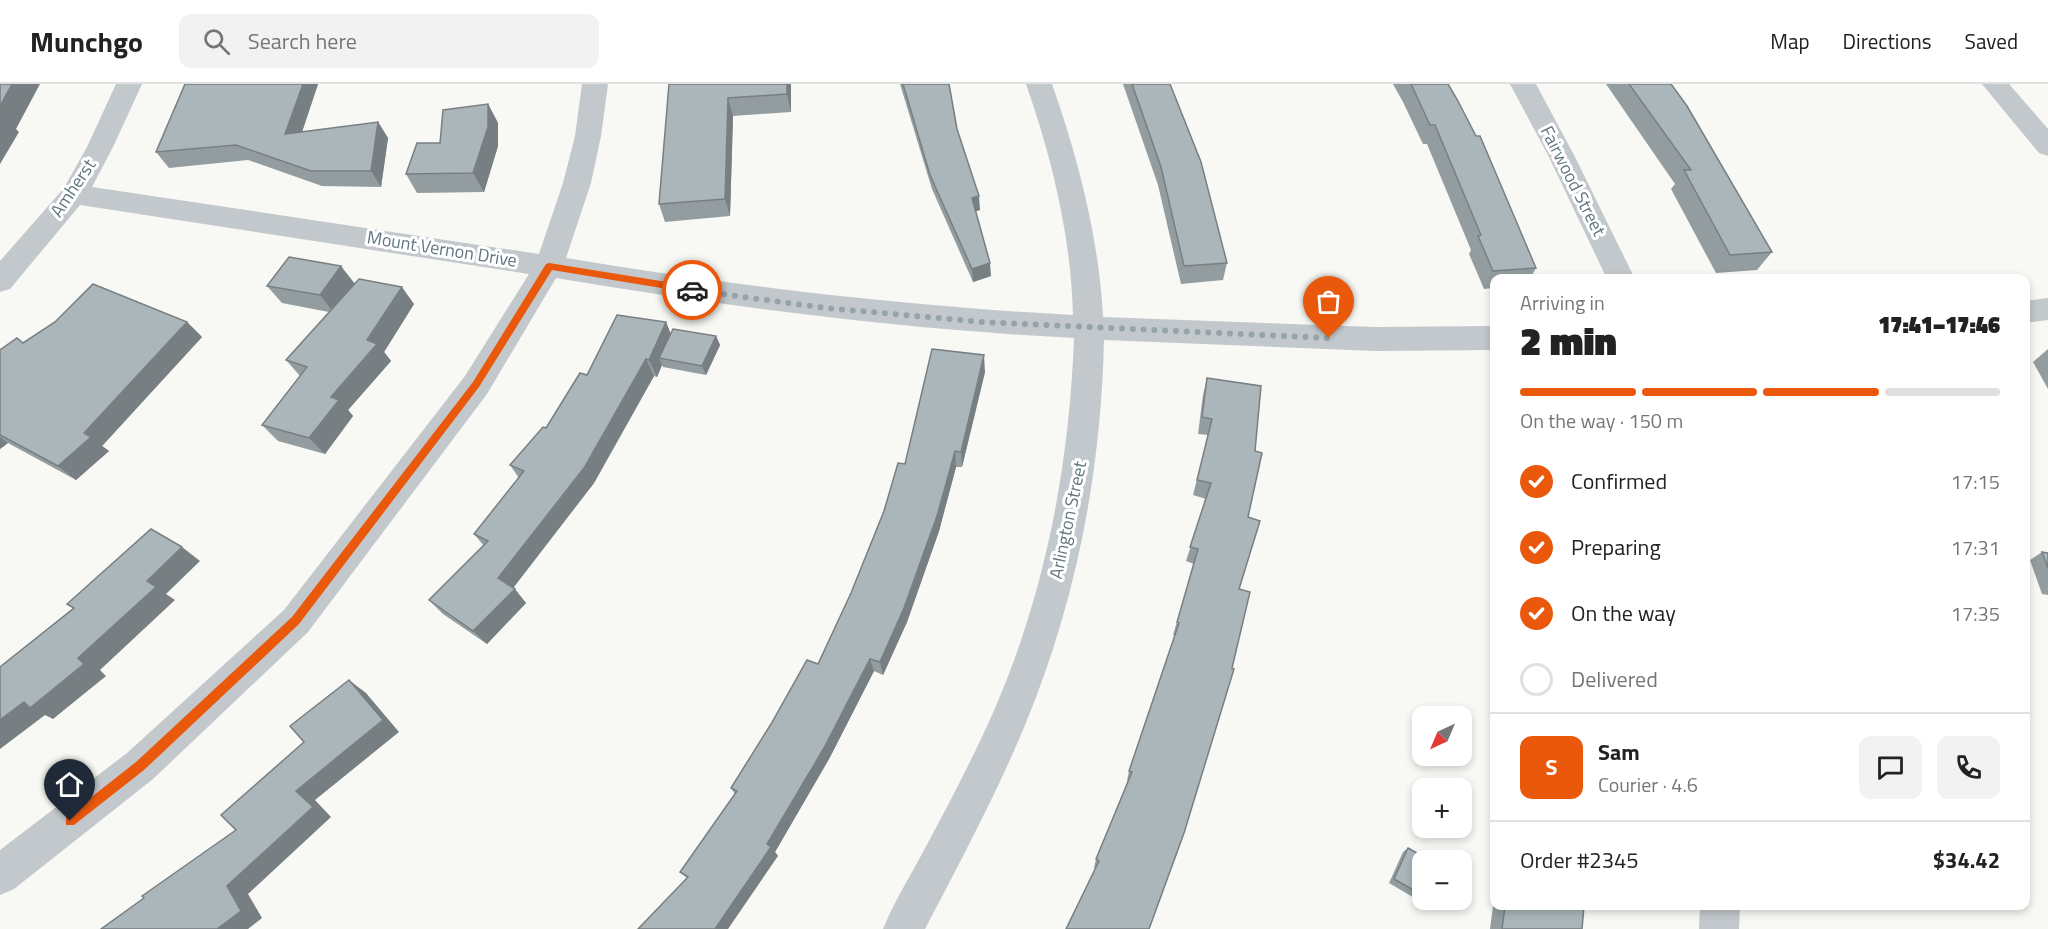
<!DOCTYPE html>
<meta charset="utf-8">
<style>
:root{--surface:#fff;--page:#f2f2f2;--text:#222;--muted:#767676;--line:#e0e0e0;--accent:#ea580c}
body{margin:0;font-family:"Titillium Web",sans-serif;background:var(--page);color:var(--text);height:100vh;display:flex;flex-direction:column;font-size:22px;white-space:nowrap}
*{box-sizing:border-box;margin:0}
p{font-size:20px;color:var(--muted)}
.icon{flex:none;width:33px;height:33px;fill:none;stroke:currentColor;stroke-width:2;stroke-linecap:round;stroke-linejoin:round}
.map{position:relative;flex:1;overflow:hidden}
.sheet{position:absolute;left:1490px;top:190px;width:540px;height:636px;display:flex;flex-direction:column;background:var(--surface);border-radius:12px;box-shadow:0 3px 9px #0003}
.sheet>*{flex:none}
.needle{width:39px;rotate:224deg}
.controls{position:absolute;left:1412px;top:622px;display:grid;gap:12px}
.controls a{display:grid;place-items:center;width:60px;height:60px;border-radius:12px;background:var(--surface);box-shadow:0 3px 9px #0003;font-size:30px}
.pin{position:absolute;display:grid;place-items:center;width:51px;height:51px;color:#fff;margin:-62px -26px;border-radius:50% 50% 50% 0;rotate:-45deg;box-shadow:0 0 6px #0007}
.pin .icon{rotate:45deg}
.courier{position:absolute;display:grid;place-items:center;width:60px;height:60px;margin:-30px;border:4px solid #ea580c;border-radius:50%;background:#fff;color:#222;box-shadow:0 2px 8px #0007}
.summary em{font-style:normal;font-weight:800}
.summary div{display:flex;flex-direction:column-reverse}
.summary{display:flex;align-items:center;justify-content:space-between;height:102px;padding:0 30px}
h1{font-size:39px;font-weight:800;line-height:45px}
.bar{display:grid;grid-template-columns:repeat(4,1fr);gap:9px 6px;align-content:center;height:72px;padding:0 30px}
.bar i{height:8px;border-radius:4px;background:var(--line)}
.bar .current{background:var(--accent)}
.bar p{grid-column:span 4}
.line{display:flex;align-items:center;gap:15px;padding:0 30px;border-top:2px solid var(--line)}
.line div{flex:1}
.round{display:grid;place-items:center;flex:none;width:63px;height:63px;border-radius:12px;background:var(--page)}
ol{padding:0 30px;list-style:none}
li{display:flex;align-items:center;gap:18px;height:66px}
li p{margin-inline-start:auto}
li .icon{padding:6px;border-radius:50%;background:var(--accent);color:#fff;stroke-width:4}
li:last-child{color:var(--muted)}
li i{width:33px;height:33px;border:3px solid var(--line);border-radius:50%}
header{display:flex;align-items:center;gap:36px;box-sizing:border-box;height:84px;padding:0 30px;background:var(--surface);border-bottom:2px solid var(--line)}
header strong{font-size:28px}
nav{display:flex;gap:33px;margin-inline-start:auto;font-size:21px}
.search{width:420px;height:54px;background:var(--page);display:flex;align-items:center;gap:15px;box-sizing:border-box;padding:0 21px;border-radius:12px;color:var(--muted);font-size:22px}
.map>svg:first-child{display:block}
</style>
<header>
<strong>Munchgo</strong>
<div class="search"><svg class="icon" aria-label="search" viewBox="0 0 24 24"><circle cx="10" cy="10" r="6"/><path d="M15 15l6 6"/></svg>Search here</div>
<nav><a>Map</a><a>Directions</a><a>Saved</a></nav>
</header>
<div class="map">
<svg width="2048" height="845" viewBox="0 0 2048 845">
<rect width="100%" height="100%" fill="#f8f8f4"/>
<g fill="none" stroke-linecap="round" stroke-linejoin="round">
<g fill="#c2c8cb" fill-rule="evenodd">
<path d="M116,0H142L113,63L92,103L539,170L563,99L575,52L582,0H608L601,52L591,99L566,174C734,202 903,222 1073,231C1071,153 1052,74 1026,0H1052C1078,74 1099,154 1103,233L1375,243L1494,242V266L1375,267L1104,256C1101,389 1076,518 1025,641C996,711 960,778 925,845H883C894,818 909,794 923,768C943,731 963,693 981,655C1041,530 1069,392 1074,254C900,245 728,223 556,194L487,310L308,548L153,695L14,805L0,811V766L127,669L284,526L465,292L529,190L80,121L10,205L0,208V177L64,104L87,63Z"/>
<polygon points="1510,0 1536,0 1575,73 1635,195 1607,195 1549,73"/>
<polygon points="1982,0 2009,0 2048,45 2048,72 2039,69"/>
<polygon points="2048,214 2048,236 2025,239 2025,217"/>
<polygon points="1700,822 1740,822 1739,845 1699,845"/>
</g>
</g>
<g fill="#939da0">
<polygon points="318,0 302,48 378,38 388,54 381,103 322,102 248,76 169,84 156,68"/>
<polygon points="669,0 791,0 791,28 733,32 730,132 665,138 659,120"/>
<polygon points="900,0 949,0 957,45 980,126 976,127 991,192 973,198 932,105"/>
<polygon points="1123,0 1170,0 1227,179 1223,196 1181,200 1158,101"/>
<polygon points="1393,0 1448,0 1536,184 1530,195 1494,195 1494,204 1484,205 1469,170 1471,166 1427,60 1423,60 1403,18"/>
<polygon points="1606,0 1671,0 1772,168 1757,186 1716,189 1671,105 1675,100"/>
<polygon points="488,20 498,39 498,62 484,108 417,109 406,90 440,59"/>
<polygon points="355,200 414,220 384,268 391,277 348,326 353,332 325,370 278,357 262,341 300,292 286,276 329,228 282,219 267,202"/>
<polygon points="187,238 202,253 102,362 109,367 76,396 8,359 0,365 0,266 23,259"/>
<polygon points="666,238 671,250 716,252 720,261 706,291 663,283 662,281 657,293 654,292 594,399 513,504 526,519 487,560 443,530 429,516 484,462 474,450 519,394 510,381 546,344 587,291"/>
<polygon points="2048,265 2048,305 2033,278"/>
<polygon points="985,288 962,383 956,383 939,447 907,538 883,591 874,587 829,675 775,768 778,772 687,794 680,788 735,710 731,704 818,580 851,509 905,380"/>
<polygon points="1207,294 1248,433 1096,785 1094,784 1096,775 1128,698 1127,697 1129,687 1175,552 1173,551 1194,480 1186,477 1206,415 1193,411 1208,351 1198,350 1203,311"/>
<polygon points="1494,319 1494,340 1491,324"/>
<polygon points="2042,468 2048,469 2048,511 2042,510 2030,476"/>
<polygon points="1408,764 1422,777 1422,816 1441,816 1439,821 1433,825 1389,799 1403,768"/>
<polygon points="1493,822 1584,822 1582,845 1490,845"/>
</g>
<g fill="#787f82">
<polygon points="12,0 40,0 16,45 19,48 0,80 0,22"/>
<polygon points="303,0 318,0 296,66 285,50"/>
<polygon points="787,0 791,0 791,28 787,10"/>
<polygon points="728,14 733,32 730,132 725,115"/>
<polygon points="488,20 498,39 498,62 484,108 473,89"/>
<polygon points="378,38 388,54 381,103 371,87"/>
<polygon points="979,112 980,126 973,128 972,114"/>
<polygon points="990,179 991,192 973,198 972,185"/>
<polygon points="341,182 355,200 334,229 320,211"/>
<polygon points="402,203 414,220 384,268 391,277 348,326 353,332 325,370 309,354 331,313"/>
<polygon points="187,238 202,253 102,362 109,367 76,396 58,382 84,349"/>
<polygon points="666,238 673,256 659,274 662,281 657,293 649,276"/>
<polygon points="716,252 720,261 706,291 702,282"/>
<polygon points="984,271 985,288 962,383 961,368"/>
<polygon points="646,275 654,292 594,399 510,508 498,494"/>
<polygon points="0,353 8,359 0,365"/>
<polygon points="955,367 956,383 939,447 907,538 883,591 880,578"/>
<polygon points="182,463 200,477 166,510 175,516 100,586 106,592 53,635 45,631 0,665 0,636 78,574 147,497"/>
<polygon points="515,505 526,519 487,560 473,547"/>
<polygon points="870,575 874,587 829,675 775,768 778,772 728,845 715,845 767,760"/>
<polygon points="349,596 366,609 399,648 315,716 331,733 248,810 262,834 248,845 217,845 227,802 296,707"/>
</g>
<g fill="#abb6ba" stroke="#787f82" stroke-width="1.5">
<polygon points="0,0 12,0 0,22"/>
<polygon points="185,0 303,0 285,50 378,38 371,87 311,87 236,61 156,68"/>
<polygon points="669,0 787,0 787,10 728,14 725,115 659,120"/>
<polygon points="903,0 949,0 957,45 979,112 972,114 990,179 972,185 930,91"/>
<polygon points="1132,0 1170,0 1201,78 1227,179 1184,182 1161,83"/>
<polygon points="1411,0 1448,0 1458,17 1476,52 1480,52 1536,184 1493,187 1478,152 1481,151 1435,41 1430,41"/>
<polygon points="1629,0 1671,0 1687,22 1772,168 1730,171 1684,86 1691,86"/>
<polygon points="488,20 488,43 473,89 406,90 417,59 440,59 443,26"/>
<polygon points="289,173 341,182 320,211 267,202"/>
<polygon points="359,195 402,203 367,256 377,260 331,313 339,316 309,354 262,341 307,283 286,276"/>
<polygon points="93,200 187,238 84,349 91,353 58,382 0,351 0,266 17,254 23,259 55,238"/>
<polygon points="617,231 666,238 649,276 646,275 584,384 498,494 515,505 473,547 429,516 488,457 474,450 524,387 510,381 543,343 546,344 580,289 587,291"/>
<polygon points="673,245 716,252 702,282 659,274"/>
<polygon points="932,265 984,271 961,368 955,367 937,432 904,524 880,578 870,575 824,664 767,760 771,763 715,845 638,845 688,793 680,788 737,707 731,704 771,640 807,576 818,580 851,509 884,427 898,379 905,380"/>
<polygon points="1207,294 1261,302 1255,367 1262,369 1248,433 1260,437 1239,505 1250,508 1232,584 1234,585 1184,749 1149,845 1066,845 1099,777 1096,775 1132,688 1129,687 1179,539 1177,538 1198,465 1190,463 1211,399 1197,396 1212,335 1202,333"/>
<polygon points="151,445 182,463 147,497 156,503 78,574 84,580 30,624 24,618 0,636 0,583 74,524 67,520"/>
<polygon points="2042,468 2048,469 2048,484"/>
<polygon points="349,596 383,636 296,707 313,723 227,802 241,827 217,845 101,845 144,814 142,812 236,746 221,731 304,658 290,642"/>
<polygon points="1408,764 1431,777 1422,777 1422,811 1394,795"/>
<polygon points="1430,816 1441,816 1439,821"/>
<polygon points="1505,822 1584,822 1582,845 1502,845"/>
</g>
<polygon fill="#ea580c" points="549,179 692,202 697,206 692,209 552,186 479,303 299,540 144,686 74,741 66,741 66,733 136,678 292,533 473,298 546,180"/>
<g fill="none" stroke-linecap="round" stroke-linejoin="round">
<polyline stroke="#95a4aa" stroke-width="6" stroke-dasharray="0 10.8" points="692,206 826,224 983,238 1329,254"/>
</g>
<g text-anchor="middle" stroke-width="6" stroke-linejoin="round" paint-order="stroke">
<g font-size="18" fill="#607682" stroke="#fff">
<text transform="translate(1573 97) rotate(63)" y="6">Fairwood Street</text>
<text transform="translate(73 104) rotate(-56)" y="6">Amherst</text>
<text transform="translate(442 165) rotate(9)" y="6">Mount Vernon Drive</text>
<text transform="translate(1068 436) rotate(-78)" y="6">Arlington Street</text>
</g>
</g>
</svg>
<div class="controls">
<a><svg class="needle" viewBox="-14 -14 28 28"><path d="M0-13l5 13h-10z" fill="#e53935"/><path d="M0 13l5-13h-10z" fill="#767676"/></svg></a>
<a>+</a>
<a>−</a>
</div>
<div class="pin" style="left:1329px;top:254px;background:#ea580c"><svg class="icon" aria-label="bag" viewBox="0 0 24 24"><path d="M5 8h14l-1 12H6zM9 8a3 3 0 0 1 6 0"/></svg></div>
<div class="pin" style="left:70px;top:737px;background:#1f2937"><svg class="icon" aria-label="home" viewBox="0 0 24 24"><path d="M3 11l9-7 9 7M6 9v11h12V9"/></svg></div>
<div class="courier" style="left:692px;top:206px"><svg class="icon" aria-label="car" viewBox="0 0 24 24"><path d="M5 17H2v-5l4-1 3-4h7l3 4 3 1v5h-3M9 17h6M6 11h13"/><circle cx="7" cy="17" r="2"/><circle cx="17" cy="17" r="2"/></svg></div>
<section class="sheet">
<div class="summary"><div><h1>2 min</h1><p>Arriving in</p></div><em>17:41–17:46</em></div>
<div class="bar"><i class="current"></i><i class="current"></i><i class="current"></i><i></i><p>On the way · 150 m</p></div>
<ol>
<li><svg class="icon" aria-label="check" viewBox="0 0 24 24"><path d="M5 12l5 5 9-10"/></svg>Confirmed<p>17:15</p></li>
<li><svg class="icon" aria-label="check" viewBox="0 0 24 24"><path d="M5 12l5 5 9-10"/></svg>Preparing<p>17:31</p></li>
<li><svg class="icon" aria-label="check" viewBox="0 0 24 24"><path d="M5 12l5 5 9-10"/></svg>On the way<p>17:35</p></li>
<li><i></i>Delivered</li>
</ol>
<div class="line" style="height:108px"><b class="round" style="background:var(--accent);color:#fff">S</b><div><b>Sam</b><p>Courier · 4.6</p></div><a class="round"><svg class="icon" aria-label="chat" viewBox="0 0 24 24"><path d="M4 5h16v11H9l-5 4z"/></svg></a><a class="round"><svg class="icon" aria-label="phone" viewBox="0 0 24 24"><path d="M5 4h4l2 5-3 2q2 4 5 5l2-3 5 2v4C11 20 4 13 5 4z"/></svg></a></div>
<div class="line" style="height:78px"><div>Order #2345</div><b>$34.42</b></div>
</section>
</div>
